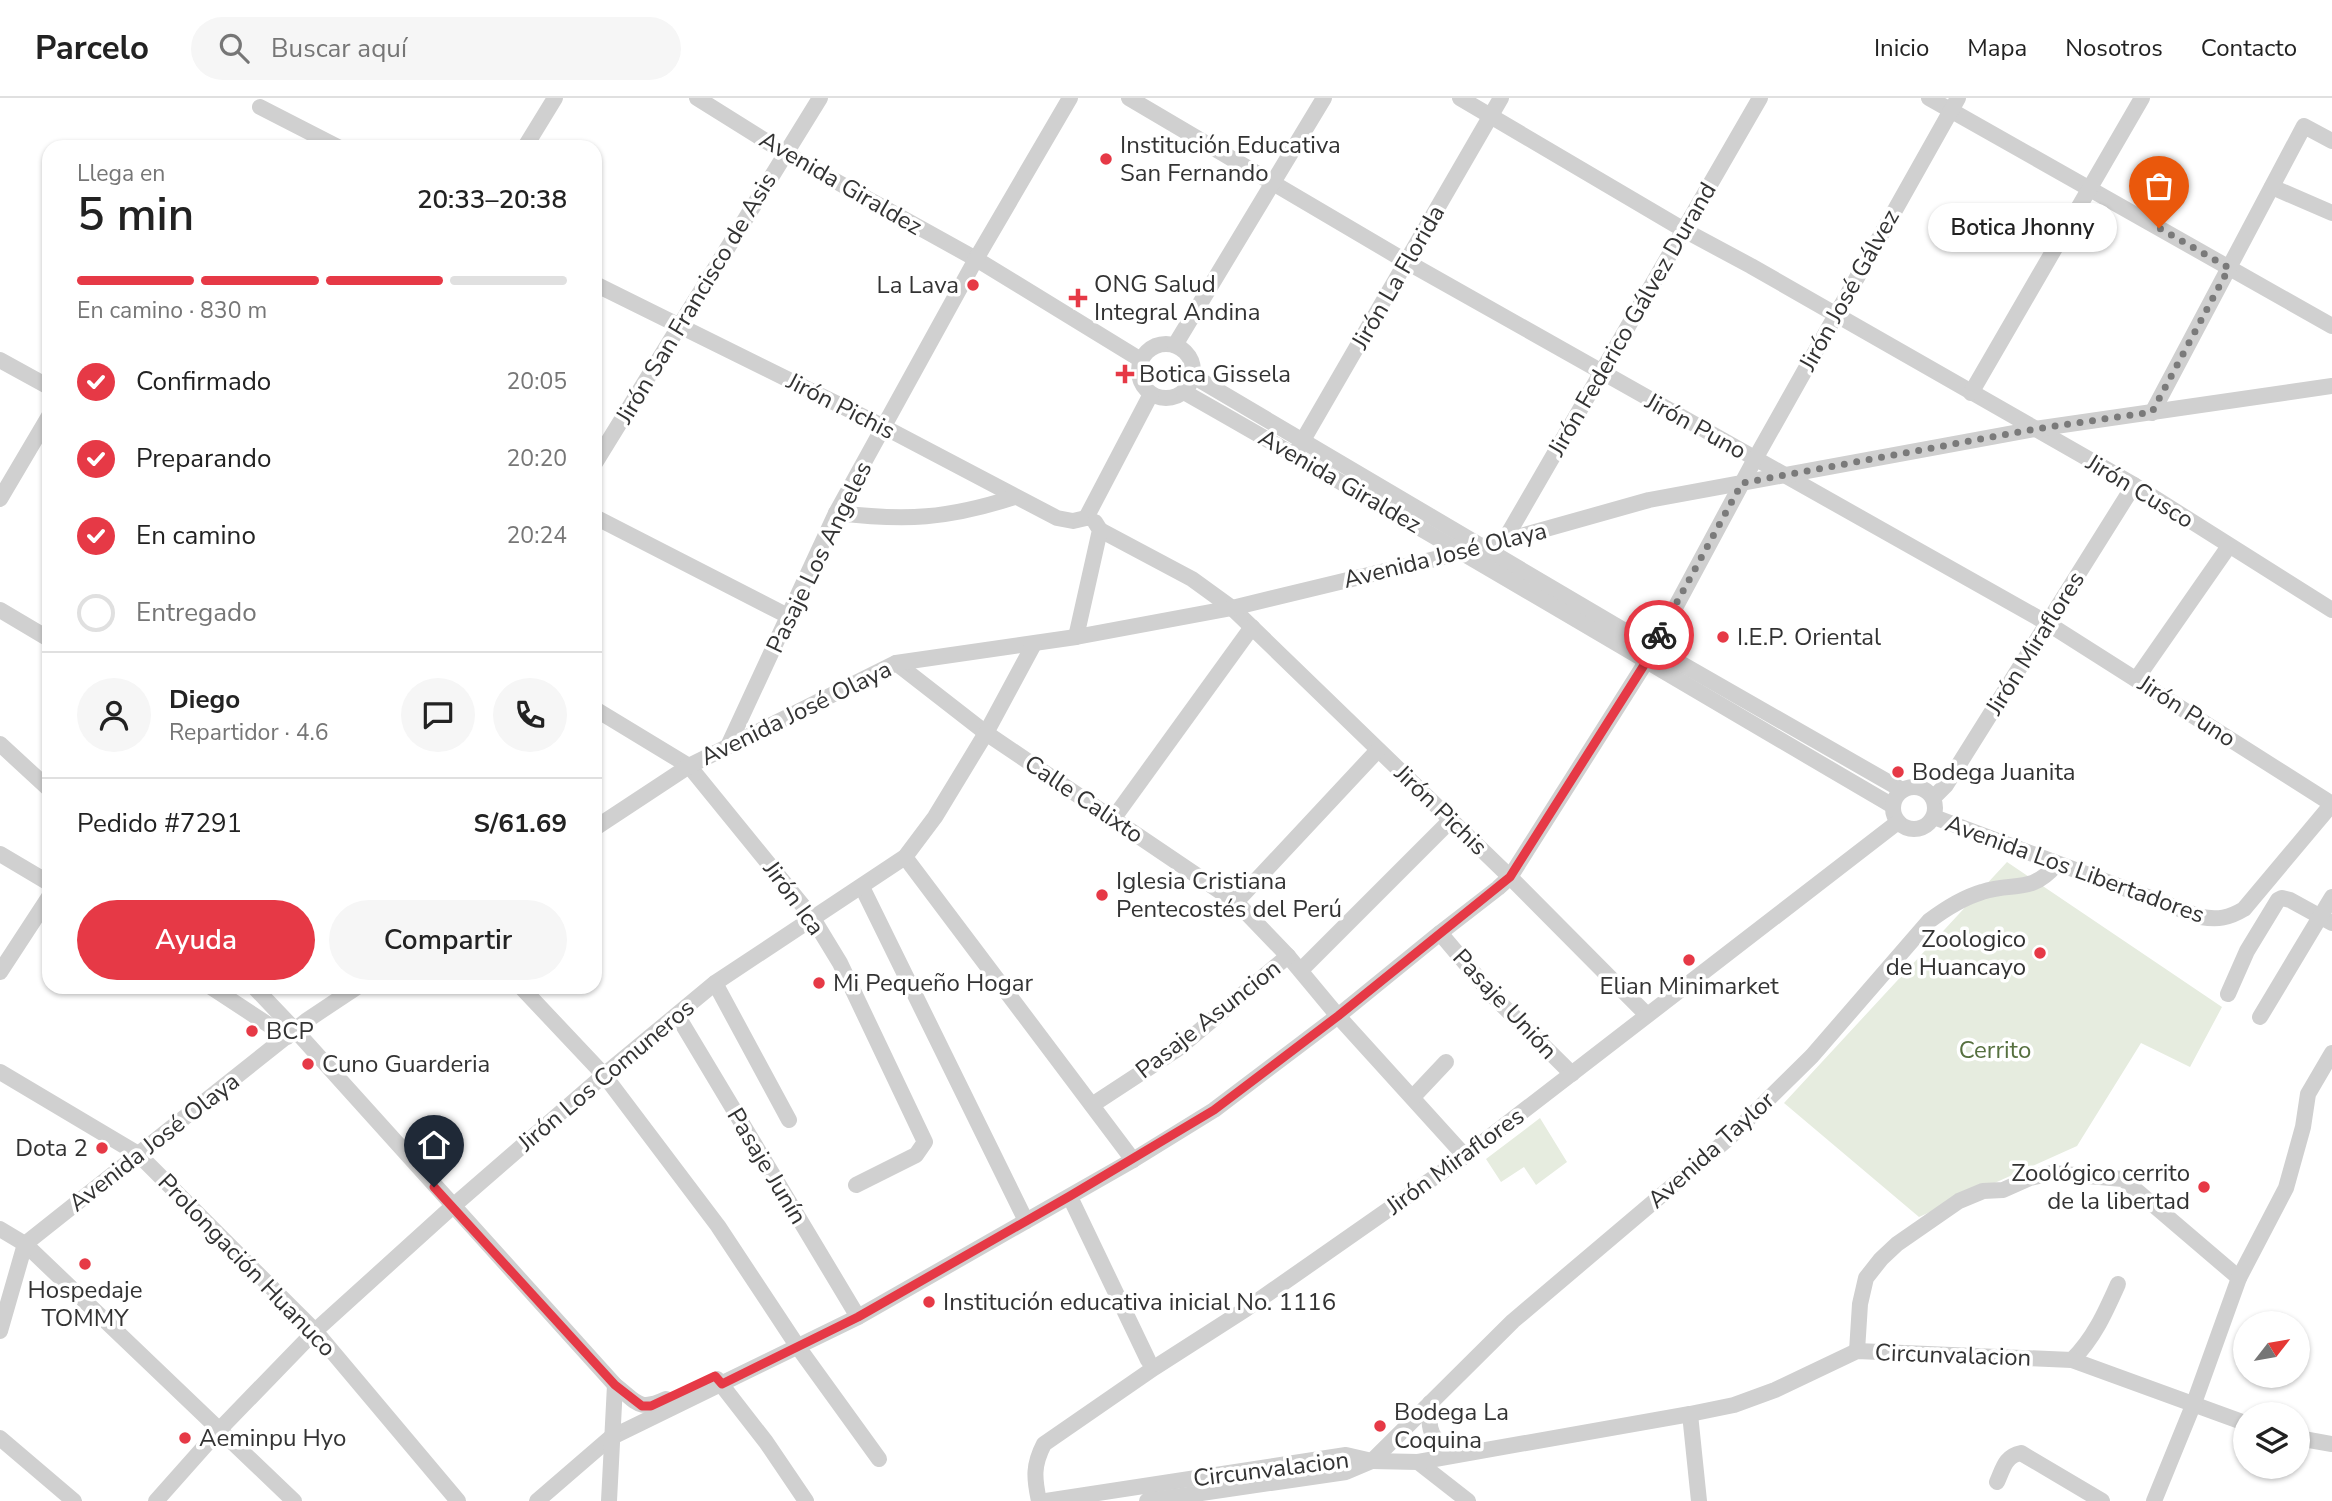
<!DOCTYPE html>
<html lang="es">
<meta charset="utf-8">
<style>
:root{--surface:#fff;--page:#f6f6f6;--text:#222;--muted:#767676;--line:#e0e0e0;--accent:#e63946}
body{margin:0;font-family:"Nunito Sans",sans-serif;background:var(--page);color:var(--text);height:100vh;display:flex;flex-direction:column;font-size:26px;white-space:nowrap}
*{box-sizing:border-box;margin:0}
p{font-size:23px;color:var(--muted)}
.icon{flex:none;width:38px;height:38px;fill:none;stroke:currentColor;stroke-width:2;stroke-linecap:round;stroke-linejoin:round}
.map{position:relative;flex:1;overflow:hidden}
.panel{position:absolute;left:42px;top:42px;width:560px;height:854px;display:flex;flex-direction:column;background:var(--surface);border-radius:21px;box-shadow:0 2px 5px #0004}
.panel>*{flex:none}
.needle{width:46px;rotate:59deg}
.buttons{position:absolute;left:2233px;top:1213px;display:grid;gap:14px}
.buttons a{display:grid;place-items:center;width:77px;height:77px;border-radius:50%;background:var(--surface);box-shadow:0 2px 5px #0004;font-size:35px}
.pin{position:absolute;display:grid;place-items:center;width:60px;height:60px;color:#fff;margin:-72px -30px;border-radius:50% 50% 50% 0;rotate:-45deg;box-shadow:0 0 7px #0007}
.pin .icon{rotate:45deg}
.courier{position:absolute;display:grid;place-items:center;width:70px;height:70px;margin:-35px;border:5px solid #e63946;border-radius:50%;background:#fff;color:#222;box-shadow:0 2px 9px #0007}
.bubble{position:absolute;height:49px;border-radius:24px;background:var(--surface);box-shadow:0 2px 5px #0004;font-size:23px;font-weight:600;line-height:49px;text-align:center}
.overview em{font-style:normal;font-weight:600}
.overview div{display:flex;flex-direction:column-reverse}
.overview{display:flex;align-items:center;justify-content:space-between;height:119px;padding:0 35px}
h1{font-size:46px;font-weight:600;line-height:52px}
.bar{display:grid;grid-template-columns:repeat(4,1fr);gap:10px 7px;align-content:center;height:84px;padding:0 35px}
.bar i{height:9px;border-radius:5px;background:var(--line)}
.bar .selected{background:var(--accent)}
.bar p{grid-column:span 4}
.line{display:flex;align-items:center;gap:18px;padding:0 35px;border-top:2px solid var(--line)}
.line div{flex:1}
.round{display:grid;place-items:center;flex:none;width:74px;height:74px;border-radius:37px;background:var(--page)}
ol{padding:0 35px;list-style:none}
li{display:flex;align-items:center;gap:21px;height:77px}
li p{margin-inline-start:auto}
li .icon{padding:7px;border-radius:50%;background:var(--accent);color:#fff;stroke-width:4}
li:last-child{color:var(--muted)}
li i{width:38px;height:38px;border:4px solid var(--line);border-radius:50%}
.cta{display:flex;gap:14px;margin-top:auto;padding:14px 35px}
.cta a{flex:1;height:80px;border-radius:42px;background:var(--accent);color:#fff;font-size:28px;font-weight:600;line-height:80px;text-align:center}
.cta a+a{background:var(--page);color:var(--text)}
header{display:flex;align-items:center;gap:42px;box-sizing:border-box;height:98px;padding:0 35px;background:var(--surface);border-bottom:2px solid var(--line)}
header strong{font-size:33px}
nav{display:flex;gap:38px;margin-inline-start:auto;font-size:24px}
.search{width:490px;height:63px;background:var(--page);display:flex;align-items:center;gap:18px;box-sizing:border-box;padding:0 24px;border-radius:38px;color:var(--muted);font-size:26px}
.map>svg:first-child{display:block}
</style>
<header>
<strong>Parcelo</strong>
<div class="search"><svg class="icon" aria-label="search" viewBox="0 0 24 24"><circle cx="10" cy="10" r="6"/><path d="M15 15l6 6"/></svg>Buscar aquí</div>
<nav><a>Inicio</a><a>Mapa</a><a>Nosotros</a><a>Contacto</a></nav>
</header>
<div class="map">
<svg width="2332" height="1403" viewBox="0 0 2332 1403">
<rect width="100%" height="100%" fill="#fff"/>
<g fill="#e6ecdf">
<polygon points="2007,764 2222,909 2190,969 2141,945 2077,1048 1919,1119 1784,1005"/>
<polygon points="1540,1020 1567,1064 1536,1087 1524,1069 1501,1084 1486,1061"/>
</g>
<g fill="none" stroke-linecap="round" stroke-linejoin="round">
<g stroke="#d0d0d0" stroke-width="16">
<polyline points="697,0 785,55 976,161 1141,262"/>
<polyline points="1129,0 1407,164 2047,525 2332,706"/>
<polyline points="1460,0 1684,132 1751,168 2134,387 2332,512"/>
<polyline points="1929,0 2332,228"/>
<polyline points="260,9 338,49"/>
<polyline points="525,49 555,0"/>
<polyline points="2272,89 2332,115"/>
<polyline points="595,186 884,329 1057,420 1073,423 1086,420"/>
<circle cx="1166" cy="273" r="27"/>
<polyline points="1175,247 1324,0"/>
<polyline points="0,262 49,289"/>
<polyline points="1193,278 1652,549 1902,692"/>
<path d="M1184,294C1422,429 1657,570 1893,708"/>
<polyline points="1971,295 2142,0"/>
<polyline points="2152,315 2304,28 2332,43"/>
<polyline points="1299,349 1501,0"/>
<polyline points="595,365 820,0"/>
<polyline points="0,401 49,318"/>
<path d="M836,415C907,423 946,421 1015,399"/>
<polyline points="595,419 788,518"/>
<polyline points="1086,420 1151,296"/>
<polyline points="1100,432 1192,481 1232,510 1510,779 1647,917"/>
<polyline points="1504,443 1760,0"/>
<polyline points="0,512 49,541"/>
<polyline points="1076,539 1100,432 1095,424"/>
<polyline points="896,565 986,635 1236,804 1288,858 1338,918 1465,1058"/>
<polyline points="2137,580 2229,448"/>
<polyline points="595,611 689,668 812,819 840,865 925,1044 916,1057 856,1087"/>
<polyline points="0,646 49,691"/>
<polyline points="728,648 836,415 976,161 1070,0"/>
<circle cx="1914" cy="710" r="21"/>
<polyline points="1933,700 1946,687 2134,387"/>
<path d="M1934,719L2201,819C2218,822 2229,820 2244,811L2332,706"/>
<polyline points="1113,721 1252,529"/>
<polyline points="595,730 689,668 896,565 1076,539 1232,510 1464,454 1649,402 2035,331 2332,288"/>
<polyline points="0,756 49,785"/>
<polyline points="905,759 1133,1062"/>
<polyline points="862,789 1026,1123"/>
<polyline points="1236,804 1378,652"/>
<polyline points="1440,835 1494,899 1572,976"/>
<polyline points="1301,872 1451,722"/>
<polyline points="0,874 49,799"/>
<polyline points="715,885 789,1022"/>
<polyline points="211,889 287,939"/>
<path d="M254,889L295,932L615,1287C637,1304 638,1314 666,1301"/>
<polyline points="521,889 604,977 718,1128 798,1249 879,1361"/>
<polyline points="2228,896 2247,853 2278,802 2282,800 2290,802 2332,825"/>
<polyline points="677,917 858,1219"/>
<polyline points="2260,919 2332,799"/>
<polyline points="0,974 138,1056 315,1233 458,1403"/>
<polyline points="1413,999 1446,964"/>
<polyline points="1092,1007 1179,950 1288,858"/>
<polyline points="1070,1099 1148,1262"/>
<polyline points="0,1131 25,1146 294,1403"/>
<polyline points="0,1233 25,1146 306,923 357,889"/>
<polyline points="1857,1253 1860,1206 1866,1180 1881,1161 1897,1146 1959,1103 1983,1093 2003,1092 2030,1080 2052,1075 2123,1081 2239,1180"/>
<path d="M2072,1262C2094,1240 2105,1215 2118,1186"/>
<polyline points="717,1281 766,1344 806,1403"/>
<path d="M1430,1305C1427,1334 1431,1341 1455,1357"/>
<polyline points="1690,1316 1699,1403"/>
<polyline points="0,1340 74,1403"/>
<polyline points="2298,1340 2332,1346"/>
<polyline points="1418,1364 1468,1403"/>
<path d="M1997,1384C2003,1371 2005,1358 2021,1355L2102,1403"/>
<polyline points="156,1403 220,1331 315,1233 452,1109 604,977 715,885 905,759 935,719 986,635 1034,546"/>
<polyline points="537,1403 610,1340 858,1219 1133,1062 1214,1012 1338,918 1440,835 1498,790 1510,779 1646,564 1755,361 1958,0"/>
<polyline points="609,1403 615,1287"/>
<path d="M1039,1403C1034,1380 1033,1367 1044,1346L1154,1270L1246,1211L1465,1058L1898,724"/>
<polyline points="1046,1403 1346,1357 1372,1363 1418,1364 1690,1316 1734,1307 1775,1292 1857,1253 2072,1262 2245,1325"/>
<path d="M1147,1403L1346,1374L1372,1363L1513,1223L1729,1040L1812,958L1929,823C1945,811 1962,800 1982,794C2014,783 2030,797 2056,767"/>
<polyline points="2154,1403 2194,1305 2239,1180 2286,1090 2303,1029 2308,996 2332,955"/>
</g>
</g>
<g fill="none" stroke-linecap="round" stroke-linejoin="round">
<polyline stroke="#7a7a7a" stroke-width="7" stroke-dasharray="0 12.6" points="1659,537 1742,385 2035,331 2152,314 2229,170 2159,130"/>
<polyline stroke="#e63946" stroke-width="9" points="434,1089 615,1287 642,1308 651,1308 715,1278 722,1286 858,1219 1070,1098 1214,1012 1338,918 1510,779 1646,564 1659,537"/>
</g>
<g fill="#e63946" stroke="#fff" stroke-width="2.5">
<circle cx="1106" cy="61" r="7"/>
<circle cx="973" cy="187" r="7"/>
<path d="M1074.5 189.5h7v7h7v7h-7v7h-7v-7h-7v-7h7z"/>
<path d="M1121.5 265.5h7v7h7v7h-7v7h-7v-7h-7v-7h7z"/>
<circle cx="1723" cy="539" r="7"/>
<circle cx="1898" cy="674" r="7"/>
<circle cx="1102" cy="797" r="7"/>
<circle cx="2040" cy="855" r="7"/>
<circle cx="1689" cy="862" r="7"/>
<circle cx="819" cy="885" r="7"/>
<circle cx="252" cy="933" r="7"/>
<circle cx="308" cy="966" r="7"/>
<circle cx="102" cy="1050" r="7"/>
<circle cx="2204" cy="1089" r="7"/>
<circle cx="85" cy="1166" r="7"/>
<circle cx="929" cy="1204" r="7"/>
<circle cx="1380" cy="1328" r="7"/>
<circle cx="185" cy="1340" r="7"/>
</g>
<g text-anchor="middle" stroke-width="7" stroke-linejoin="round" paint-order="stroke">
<g font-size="24" fill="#333" stroke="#fff" text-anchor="start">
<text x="1120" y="55">Institución Educativa<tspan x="1120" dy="28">San Fernando</tspan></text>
<text x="1094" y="194">ONG Salud<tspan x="1094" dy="28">Integral Andina</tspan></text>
<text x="959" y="195" text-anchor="end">La Lava</text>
<text x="1139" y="284">Botica Gissela</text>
<text x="1737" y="547">I.E.P. Oriental</text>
<text x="1912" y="682">Bodega Juanita</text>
<text x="1116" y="791">Iglesia Cristiana<tspan x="1116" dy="28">Pentecostés del Perú</tspan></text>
<text x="2026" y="849" text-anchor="end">Zoologico<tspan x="2026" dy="28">de Huancayo</tspan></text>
<text x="833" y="893">Mi Pequeño Hogar</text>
<text x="1689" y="896" text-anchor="middle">Elian Minimarket</text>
<text x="266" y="941">BCP</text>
<text x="322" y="974">Cuno Guarderia</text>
<text x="88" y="1058" text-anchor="end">Dota 2</text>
<text x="2190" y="1083" text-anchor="end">Zoológico cerrito<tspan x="2190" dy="28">de la libertad</tspan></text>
<text x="85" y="1200" text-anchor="middle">Hospedaje<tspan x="85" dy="28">TOMMY</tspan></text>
<text x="943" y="1212">Institución educativa inicial No. 1116</text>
<text x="1394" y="1322">Bodega La<tspan x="1394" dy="28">Coquina</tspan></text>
<text x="199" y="1348">Aeminpu Hyo</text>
</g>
<g font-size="24" fill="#333" stroke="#fff">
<text transform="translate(841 85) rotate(30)" y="8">Avenida Giraldez</text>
<text transform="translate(1398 179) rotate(-60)" y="8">Jirón La Florida</text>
<text transform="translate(1849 192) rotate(-61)" y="8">Jirón José Gálvez</text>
<text transform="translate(696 200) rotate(-59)" y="8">Jirón San Francisco de Asis</text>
<text transform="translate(1632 221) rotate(-60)" y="8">Jirón Federico Gálvez Durand</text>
<text transform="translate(841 308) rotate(27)" y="8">Jirón Pichis</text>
<text transform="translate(1696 328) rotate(29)" y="8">Jirón Puno</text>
<text transform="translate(1340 383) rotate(30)" y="8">Avenida Giraldez</text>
<text transform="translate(2140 393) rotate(31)" y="8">Jirón Cusco</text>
<text transform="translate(1445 457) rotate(-14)" y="8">Avenida José Olaya</text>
<text transform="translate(819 459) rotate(-64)" y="8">Pasaje Los Angeles</text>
<text transform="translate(2035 545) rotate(-58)" y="8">Jirón Miraflores</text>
<text transform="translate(2187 613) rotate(33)" y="8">Jirón Puno</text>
<text transform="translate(796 615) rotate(-26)" y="8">Avenida José Olaya</text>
<text transform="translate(1084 701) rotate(34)" y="8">Calle Calixto</text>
<text transform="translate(1441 712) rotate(44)" y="8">Jirón Pichis</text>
<text transform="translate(2075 771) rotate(20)" y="8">Avenida Los Libertadores</text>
<text transform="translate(794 800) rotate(54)" y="8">Jirón Ica</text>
<text transform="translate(1505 906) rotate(47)" y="8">Pasaje Unión</text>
<text transform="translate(1208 921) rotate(-38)" y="8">Pasaje Asuncion</text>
<text transform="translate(606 977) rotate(-40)" y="8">Jirón Los Comuneros</text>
<text transform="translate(154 1044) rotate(-38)" y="8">Avenida José Olaya</text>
<text transform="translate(1711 1052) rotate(-42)" y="8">Avenida Taylor</text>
<text transform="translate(1455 1063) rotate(-36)" y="8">Jirón Miraflores</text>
<text transform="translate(767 1068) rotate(59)" y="8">Pasaje Junín</text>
<text transform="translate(247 1167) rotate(46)" y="8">Prolongación Huanuco</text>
<text transform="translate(1953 1257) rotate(2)" y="8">Circunvalacion</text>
<text transform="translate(1271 1371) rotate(-7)" y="8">Circunvalacion</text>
</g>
<g font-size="24" fill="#56703f" stroke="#fff">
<text x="1995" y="960">Cerrito</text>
</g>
</g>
</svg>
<div class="buttons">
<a><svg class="needle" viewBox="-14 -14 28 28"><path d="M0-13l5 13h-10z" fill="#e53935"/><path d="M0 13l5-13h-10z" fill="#767676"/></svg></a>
<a><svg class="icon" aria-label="layers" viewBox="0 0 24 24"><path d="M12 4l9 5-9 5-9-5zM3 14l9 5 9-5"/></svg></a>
</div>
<div class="pin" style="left:2159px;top:130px;background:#ea580c"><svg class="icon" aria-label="bag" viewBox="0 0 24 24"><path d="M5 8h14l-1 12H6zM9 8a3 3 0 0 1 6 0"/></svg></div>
<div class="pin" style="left:434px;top:1089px;background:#1f2937"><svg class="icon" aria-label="home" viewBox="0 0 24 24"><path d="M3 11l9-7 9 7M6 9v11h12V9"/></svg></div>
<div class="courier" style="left:1659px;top:537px"><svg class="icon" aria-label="bike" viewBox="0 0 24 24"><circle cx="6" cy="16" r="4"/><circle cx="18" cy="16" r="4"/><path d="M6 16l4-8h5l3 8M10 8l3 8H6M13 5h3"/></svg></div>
<div class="bubble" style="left:1928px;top:105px;width:189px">Botica Jhonny</div>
<section class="panel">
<div class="overview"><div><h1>5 min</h1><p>Llega en</p></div><em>20:33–20:38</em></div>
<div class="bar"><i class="selected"></i><i class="selected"></i><i class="selected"></i><i></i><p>En camino · 830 m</p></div>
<ol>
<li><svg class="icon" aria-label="check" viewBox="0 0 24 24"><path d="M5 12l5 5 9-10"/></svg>Confirmado<p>20:05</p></li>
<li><svg class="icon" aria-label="check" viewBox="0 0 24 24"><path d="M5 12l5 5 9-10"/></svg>Preparando<p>20:20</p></li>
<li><svg class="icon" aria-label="check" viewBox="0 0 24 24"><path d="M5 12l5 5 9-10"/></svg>En camino<p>20:24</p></li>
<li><i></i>Entregado</li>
</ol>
<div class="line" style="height:126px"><a class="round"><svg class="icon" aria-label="person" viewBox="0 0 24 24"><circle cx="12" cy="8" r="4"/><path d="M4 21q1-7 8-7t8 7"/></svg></a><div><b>Diego</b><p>Repartidor · 4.6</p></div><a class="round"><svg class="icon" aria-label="chat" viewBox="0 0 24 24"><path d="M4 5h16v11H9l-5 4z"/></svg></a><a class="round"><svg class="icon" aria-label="phone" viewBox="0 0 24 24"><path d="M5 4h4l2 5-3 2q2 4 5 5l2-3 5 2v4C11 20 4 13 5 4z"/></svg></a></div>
<div class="line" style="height:91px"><div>Pedido #7291</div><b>S/61.69</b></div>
<div class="cta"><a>Ayuda</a><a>Compartir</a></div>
</section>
</div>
